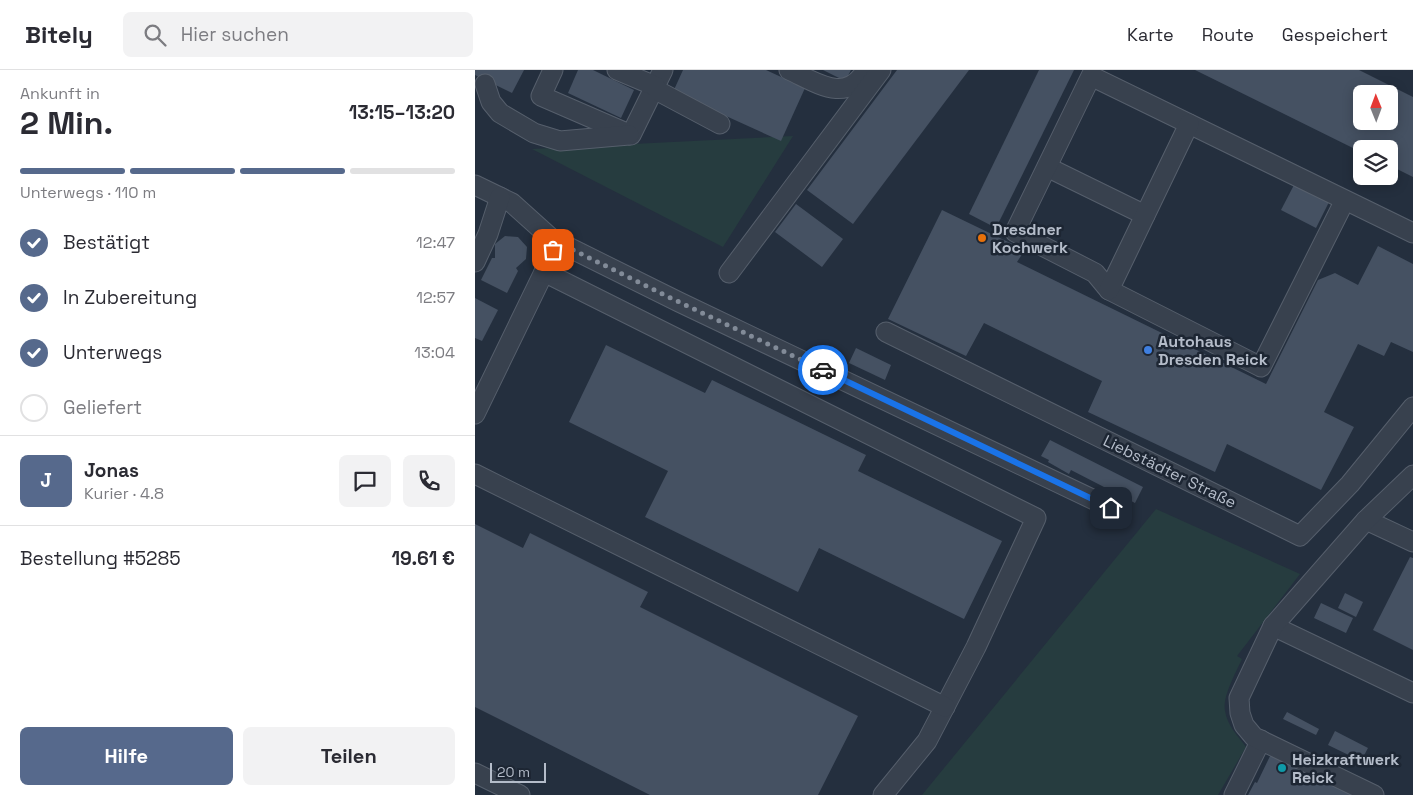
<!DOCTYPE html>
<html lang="de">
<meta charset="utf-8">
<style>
:root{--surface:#fff;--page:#f2f2f3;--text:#2b2b33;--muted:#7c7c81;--line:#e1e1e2;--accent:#56698c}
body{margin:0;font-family:"Space Grotesk",sans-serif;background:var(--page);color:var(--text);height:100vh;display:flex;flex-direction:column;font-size:19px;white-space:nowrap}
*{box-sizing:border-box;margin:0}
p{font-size:16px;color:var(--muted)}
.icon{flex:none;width:28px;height:28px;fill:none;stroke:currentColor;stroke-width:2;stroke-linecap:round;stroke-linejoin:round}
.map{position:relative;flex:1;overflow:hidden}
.panel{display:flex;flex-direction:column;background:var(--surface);width:475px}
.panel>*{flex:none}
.needle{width:32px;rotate:359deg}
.buttons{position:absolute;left:878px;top:15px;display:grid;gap:10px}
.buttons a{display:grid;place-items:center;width:45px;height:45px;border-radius:8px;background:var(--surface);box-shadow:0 2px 12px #0003;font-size:25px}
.scale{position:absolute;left:15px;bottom:12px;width:56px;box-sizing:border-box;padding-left:5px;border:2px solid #b4bcc9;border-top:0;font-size:14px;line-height:18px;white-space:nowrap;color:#b4bcc9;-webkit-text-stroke:4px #1d2633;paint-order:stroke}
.pin{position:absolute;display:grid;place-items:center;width:42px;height:42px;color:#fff;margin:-21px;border-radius:10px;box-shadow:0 2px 8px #0006}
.courier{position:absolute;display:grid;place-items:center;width:50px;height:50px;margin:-25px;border:4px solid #1a73e8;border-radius:50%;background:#fff;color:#222;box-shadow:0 1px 6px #0007}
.headline em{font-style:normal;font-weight:700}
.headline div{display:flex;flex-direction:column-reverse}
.headline{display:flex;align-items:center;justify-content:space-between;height:85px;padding:0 20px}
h1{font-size:32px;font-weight:700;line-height:38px}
.bar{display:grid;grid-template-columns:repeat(4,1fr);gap:8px 5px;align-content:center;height:60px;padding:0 20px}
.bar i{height:6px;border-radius:4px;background:var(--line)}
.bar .selected{background:var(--accent)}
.bar p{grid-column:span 4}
.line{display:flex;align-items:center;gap:12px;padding:0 20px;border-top:1px solid var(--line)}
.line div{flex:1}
.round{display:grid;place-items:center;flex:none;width:52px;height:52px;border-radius:8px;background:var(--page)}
ol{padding:0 20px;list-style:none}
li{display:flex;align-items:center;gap:15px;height:55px}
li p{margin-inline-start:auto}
li .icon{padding:5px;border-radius:50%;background:var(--accent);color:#fff;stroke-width:4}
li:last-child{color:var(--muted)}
li i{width:28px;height:28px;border:2px solid var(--line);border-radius:50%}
.primary-button{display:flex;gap:10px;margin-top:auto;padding:10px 20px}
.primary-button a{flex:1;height:58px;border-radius:8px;background:var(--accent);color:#fff;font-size:20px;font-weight:700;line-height:58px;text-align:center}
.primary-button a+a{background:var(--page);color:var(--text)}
header{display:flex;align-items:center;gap:30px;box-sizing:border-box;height:70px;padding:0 25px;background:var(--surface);border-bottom:1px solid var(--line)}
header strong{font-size:24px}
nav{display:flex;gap:28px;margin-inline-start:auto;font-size:18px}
.search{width:350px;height:45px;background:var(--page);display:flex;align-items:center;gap:12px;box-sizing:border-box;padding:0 18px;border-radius:8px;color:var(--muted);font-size:19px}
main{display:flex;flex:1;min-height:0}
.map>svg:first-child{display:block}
</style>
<header>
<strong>Bitely</strong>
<div class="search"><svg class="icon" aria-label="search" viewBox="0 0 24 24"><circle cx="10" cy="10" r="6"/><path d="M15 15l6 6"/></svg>Hier suchen</div>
<nav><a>Karte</a><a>Route</a><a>Gespeichert</a></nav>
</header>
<main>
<section class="panel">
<div class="headline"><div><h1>2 Min.</h1><p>Ankunft in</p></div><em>13:15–13:20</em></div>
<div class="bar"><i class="selected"></i><i class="selected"></i><i class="selected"></i><i></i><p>Unterwegs · 110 m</p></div>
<ol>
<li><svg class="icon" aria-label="check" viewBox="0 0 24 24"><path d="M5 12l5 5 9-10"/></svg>Bestätigt<p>12:47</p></li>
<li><svg class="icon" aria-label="check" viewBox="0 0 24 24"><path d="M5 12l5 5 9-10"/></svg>In Zubereitung<p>12:57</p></li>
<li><svg class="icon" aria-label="check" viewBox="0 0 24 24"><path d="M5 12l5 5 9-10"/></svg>Unterwegs<p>13:04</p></li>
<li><i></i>Geliefert</li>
</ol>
<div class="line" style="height:90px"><b class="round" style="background:var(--accent);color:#fff">J</b><div><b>Jonas</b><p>Kurier · 4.8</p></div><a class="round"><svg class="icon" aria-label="chat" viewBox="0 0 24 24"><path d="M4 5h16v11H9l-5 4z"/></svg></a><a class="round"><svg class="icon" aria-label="phone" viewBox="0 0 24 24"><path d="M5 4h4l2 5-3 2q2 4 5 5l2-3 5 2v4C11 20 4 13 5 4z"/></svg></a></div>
<div class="line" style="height:65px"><div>Bestellung #5285</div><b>19.61 €</b></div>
<div class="primary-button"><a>Hilfe</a><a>Teilen</a></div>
</section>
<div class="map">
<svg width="938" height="725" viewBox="0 0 938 725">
<rect width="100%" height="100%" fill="#242f3e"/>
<g fill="#263c3f">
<polygon points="318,66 248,177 57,79"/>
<path d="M681,439L825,504L762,586L767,589C761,602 747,627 750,641C752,655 763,666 771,677L743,725H447Z"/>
</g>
<g fill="#455162" fill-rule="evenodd">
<polygon points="0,0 49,0 37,23 0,5"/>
<polygon points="103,0 118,0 159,20 146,48 93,23"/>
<polygon points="208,0 291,0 330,18 306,71 198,22"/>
<polygon points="348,0 376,0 370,11"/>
<polygon points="422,0 494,0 378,154 332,120"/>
<polygon points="564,0 599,0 521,158 494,144"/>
<path d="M720,0H884L938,27V107L914,95V79H886V82ZM886,24H914V51H886Z"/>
<polygon points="820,113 855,130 841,158 806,140"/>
<polygon points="321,134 368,169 347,197 300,162"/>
<polygon points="467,140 550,180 542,192 791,314 843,210 860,203 883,215 903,176 938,194 938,282 916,272 909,286 883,274 849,342 879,357 846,420 752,374 740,402 613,342 627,311 509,253 491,286 413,249"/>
<polygon points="30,166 43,167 52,177 51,189 41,198 43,201 32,223 6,210 17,188 20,188 20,174"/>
<polygon points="0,228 23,240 7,271 0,268"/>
<polygon points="131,275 230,323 237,310 391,385 383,401 527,471 489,549 344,478 323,522 170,447 193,401 94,352"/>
<polygon points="381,278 416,295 410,310 374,293"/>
<polygon points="575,370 668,417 660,433 596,400 594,404 573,392 574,390 566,386"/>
<polygon points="0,454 48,478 55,463 173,522 165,537 383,646 343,725 175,725 0,637"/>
<polygon points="935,487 938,488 938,580 898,560"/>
<polygon points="870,523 888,532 881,547 863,538"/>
<polygon points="846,533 878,548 871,563 839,548"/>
<polygon points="812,642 844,659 841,665 808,649"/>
<polygon points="860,661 893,678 886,691 853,675"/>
<polygon points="796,684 879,725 773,725 780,712 782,713"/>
</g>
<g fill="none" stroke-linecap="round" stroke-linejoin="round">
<defs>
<g id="minor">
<polyline points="78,0 66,26 156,65 188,0"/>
<polyline points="142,0 180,16 183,21 245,54"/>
<path d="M314,0C341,12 371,35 391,0"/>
<polyline points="10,14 16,32 25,43 59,63 85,71 154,65"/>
<polyline points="572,97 670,145"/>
<polyline points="0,115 37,133 77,169 204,232 636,438"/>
<polyline points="870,130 786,297 634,220 620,203 540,162 616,6 938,163"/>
<polyline points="0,192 13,164 25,127"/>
<polyline points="69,202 561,448 501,577 452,671 408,725"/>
<polyline points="254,203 406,0"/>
<polyline points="634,220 714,54"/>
<polyline points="411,262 825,466 875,414 938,337"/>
<polyline points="0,344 69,202 82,171"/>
<polyline points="0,404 470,637"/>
<polyline points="891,450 938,472"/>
<polyline points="798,556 938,623"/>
<polyline points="0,703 45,725"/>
<polyline points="759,725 786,670"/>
<polyline points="899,725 779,667 769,655 765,643 764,628 798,556 891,450 938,405"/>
</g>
</defs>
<use href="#minor" stroke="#565f6c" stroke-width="21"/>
<use href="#minor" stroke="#38414e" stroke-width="19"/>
</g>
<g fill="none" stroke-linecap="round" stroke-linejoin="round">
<polyline stroke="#828b98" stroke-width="5" stroke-dasharray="0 9" points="78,180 82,172 204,232 348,300"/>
<polyline stroke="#1a73e8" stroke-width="6" points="348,300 636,438"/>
</g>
<circle fill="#e8710a" stroke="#1d2633" stroke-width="2" cx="507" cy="168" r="5"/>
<circle fill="#3f7fe0" stroke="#1d2633" stroke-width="2" cx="673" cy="280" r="5"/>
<circle fill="#0f9aa8" stroke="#1d2633" stroke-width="2" cx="807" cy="698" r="5"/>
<g text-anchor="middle" stroke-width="5" stroke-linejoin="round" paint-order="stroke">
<g font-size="16" font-weight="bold" fill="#b4bcc9" stroke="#1d2633" text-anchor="start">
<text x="517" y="165">Dresdner<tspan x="517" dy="18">Kochwerk</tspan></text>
<text x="683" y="277">Autohaus<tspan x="683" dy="18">Dresden Reick</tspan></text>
<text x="817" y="695">Heizkraftwerk<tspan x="817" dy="18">Reick</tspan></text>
</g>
<g font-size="16" fill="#b4bcc9" stroke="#1d2633">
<text transform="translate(695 401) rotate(26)" y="6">Liebstädter Straße</text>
</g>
</g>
</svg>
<div class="buttons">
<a><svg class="needle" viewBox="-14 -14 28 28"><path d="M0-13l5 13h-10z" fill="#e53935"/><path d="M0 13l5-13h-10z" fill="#7c7c81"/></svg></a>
<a><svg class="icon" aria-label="layers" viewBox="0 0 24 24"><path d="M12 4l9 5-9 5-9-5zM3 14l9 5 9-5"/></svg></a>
</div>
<div class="scale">20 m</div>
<div class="pin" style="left:78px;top:180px;background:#ea580c"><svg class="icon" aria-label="bag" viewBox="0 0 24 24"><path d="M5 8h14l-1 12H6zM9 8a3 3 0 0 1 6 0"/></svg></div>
<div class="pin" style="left:636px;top:438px;background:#1f2937"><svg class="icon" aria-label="home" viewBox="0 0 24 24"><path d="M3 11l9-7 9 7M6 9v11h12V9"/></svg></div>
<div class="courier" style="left:348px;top:300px"><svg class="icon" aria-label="car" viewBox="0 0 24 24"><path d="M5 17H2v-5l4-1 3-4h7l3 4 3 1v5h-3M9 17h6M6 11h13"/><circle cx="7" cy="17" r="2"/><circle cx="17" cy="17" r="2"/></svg></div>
</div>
</main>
